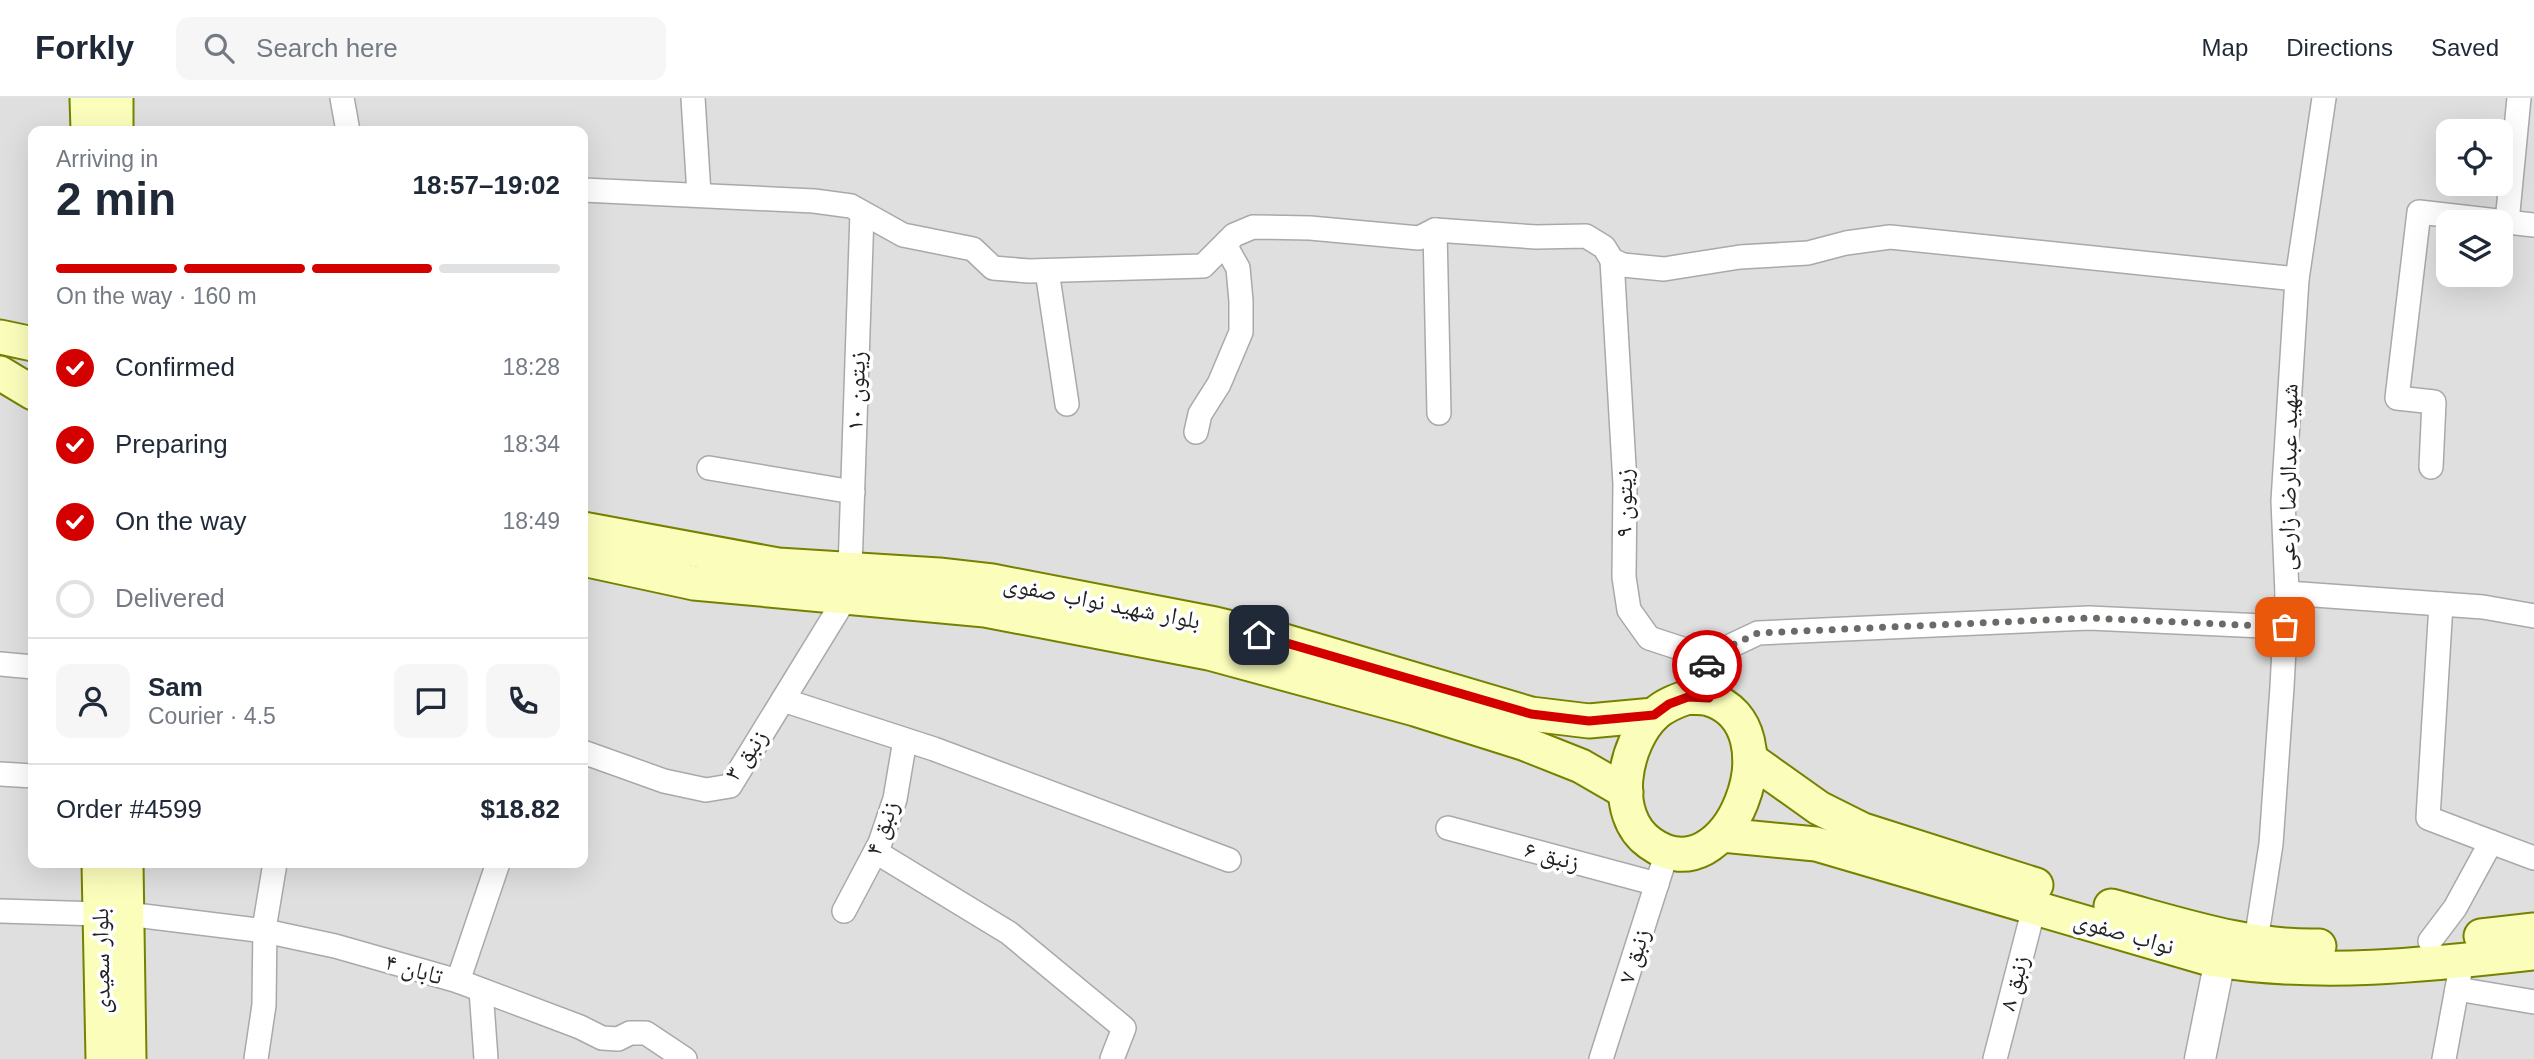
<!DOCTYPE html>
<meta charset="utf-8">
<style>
:root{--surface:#fff;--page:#f6f6f7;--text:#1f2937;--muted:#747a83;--line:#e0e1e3;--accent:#d40000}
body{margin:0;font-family:Helvetica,"Noto Naskh Arabic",sans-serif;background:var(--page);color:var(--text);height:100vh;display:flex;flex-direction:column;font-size:26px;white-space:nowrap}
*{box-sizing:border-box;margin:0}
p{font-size:23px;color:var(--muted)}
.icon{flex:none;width:38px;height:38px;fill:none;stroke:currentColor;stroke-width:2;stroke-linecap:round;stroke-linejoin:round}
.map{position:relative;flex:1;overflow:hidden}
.details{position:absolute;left:28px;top:28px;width:560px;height:742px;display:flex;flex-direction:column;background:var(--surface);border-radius:14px;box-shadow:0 7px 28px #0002}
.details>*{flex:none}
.buttons{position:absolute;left:2436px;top:21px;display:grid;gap:14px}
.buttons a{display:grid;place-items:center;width:77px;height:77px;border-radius:14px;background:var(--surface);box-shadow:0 7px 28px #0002;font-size:35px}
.pin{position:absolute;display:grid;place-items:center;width:60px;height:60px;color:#fff;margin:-30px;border-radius:14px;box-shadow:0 4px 10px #0006}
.courier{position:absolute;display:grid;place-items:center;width:70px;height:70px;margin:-35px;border:5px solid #d40000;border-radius:50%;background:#fff;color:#222;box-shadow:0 2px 9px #0007}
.head em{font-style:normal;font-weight:700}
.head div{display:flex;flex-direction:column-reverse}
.head{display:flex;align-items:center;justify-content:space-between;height:119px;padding:0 28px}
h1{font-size:46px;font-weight:700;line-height:52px}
.bar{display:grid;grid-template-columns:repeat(4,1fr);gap:10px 7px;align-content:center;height:84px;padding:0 28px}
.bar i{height:9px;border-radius:5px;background:var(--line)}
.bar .active{background:var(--accent)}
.bar p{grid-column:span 4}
.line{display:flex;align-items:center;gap:18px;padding:0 28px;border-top:2px solid var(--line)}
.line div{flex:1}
.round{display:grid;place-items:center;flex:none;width:74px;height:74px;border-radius:14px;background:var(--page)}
ol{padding:0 28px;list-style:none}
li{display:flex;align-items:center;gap:21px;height:77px}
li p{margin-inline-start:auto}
li .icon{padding:7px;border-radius:50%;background:var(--accent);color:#fff;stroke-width:4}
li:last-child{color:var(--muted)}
li i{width:38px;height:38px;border:4px solid var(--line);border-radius:50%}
header{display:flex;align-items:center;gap:42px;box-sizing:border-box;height:98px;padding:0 35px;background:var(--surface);border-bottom:2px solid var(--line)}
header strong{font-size:33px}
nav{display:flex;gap:38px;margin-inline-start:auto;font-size:24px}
.search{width:490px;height:63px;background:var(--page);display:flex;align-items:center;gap:18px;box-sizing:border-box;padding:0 24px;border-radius:14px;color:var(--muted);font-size:26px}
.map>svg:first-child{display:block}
</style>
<header>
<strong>Forkly</strong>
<div class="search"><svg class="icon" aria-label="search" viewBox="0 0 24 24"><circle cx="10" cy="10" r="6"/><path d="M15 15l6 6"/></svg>Search here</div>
<nav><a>Map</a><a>Directions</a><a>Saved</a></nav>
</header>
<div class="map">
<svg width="2534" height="961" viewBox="0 0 2534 961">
<rect width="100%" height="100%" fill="#f3efe8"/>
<path fill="#e0dfdf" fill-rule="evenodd" d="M0,0H2534V961H0ZM33,33H583V765H33ZM2448,33H2501V86H2448ZM2448,124H2501V177H2448Z"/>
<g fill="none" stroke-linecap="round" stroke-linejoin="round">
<defs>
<g id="minor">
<polyline points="342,0 348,33"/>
<polyline points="693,0 699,96"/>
<polyline points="583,92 814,103 851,108 903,137 973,151 993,170 1029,173 1203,168 1234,137 1253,129 1310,130 1419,140 1435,132 1536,139 1586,138 1604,149 1612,162 1623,167 1664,171 1740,159 1808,155 1846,145 1890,139 2297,181"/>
<polyline points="2507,124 2519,0"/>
<polyline points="1435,132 1439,315"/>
<polyline points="1612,162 1625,386 1624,479 1629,512 1649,540 1707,559 1709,600"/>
<polyline points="1047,173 1067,306"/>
<polyline points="1196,334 1200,316 1219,286 1241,234 1241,203 1238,170 1225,147"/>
<polyline points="2431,369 2434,304 2397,300 2419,114 2534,127"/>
<polyline points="709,370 853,394"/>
<polyline points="850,471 862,115"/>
<polyline points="2287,495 2483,509 2534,518"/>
<polyline points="1707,559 1758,535 2089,520 2285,529"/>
<polyline points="0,566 33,569"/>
<polyline points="783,602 934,651 1229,762"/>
<polyline points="583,654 664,683 706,692 730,688 846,499"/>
<polyline points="0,676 33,678"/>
<polyline points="1448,730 1657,786"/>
<polyline points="2491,744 2534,760"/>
<polyline points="876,754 1009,835 1124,930 1112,961"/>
<polyline points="0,813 100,816"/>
<polyline points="844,813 880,745 895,701 905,642"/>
<polyline points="127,816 265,833 335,848 458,883 580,929 602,940 618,941 630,935 646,935 685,961"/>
<polyline points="2256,843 2271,746 2282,589 2287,495 2283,403 2297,181 2324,0"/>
<polyline points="2430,843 2455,810 2491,744 2428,720 2441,506"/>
<polyline points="458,883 498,765"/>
<polyline points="2457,891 2534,904"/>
<polyline points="481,892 486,961"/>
<polyline points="256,961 264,907 265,825 275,765"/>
<polyline points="1601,961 1667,754"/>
<polyline points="1995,961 2034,810"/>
<polyline points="2444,961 2462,863"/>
</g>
<polyline id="tertiary" points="2200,961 2220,862"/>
<g id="secondary">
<polyline points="87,0 88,33"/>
<polyline points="116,0 116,33"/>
<polyline points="0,239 33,246"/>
<polyline points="0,275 33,295"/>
<polyline points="583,431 778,467 939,477 992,483 1215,526 1281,542 1531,616 1589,623 1654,617"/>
<polyline points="583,461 694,485 985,512 1209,555 1415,611 1523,645 1581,668 1626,694"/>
<path d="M1688,599C1695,600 1703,599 1709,601C1796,627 1728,802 1650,745C1610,717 1624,645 1655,616C1665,607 1676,603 1688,599Z"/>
<polyline points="1750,661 1819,710 1863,732 2036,787"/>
<path d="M1722,737L1816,746L2210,861C2317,879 2427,867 2534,855"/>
<polyline points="99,765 103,961"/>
<polyline points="126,765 129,961"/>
<path d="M2111,808C2179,826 2248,850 2319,848"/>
<polyline points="2481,838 2534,832"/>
</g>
</defs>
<use href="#minor" stroke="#a9a9a9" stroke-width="26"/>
<use href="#tertiary" stroke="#a9a9a9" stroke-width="33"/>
<use href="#secondary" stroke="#748200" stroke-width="37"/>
<use href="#minor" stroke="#fff" stroke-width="23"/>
<use href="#tertiary" stroke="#fff" stroke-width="30"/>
<use href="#secondary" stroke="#fbfebb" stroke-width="33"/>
</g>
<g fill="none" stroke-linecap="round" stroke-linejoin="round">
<polyline stroke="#6b6a67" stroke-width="7" stroke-dasharray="0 12.6" points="1707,567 1707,559 1758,535 2090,520 2285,529"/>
<polyline stroke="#d40000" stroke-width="9" points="1259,537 1531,616 1589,623 1654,617 1669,606 1688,599 1709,600 1707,567"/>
</g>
<g text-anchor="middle" stroke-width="7" stroke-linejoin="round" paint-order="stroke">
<g font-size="24" fill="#222" stroke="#fff">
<text transform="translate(856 293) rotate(-88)" y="8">زیتون ۱۰</text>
<text transform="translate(2288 379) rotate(-89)" y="8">شهید عبدالرضا زارعی</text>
<text transform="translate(1624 405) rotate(-90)" y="8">زیتون ۹</text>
<text transform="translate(1102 504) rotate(11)" y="8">بلوار شهید نواب صفوی</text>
<text transform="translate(746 657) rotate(-55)" y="8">زنبق ۳</text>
<text transform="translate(882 730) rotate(-70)" y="8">زنبق ۴</text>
<text transform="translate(1552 758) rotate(15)" y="8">زنبق ۶</text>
<text transform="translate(2124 835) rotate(16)" y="8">نواب صفوی</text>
<text transform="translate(1634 858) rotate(-72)" y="8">زنبق ۷</text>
<text transform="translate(101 863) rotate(-91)" y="8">بلوار سعیدی</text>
<text transform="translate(414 871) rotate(16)" y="8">تابان ۴</text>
<text transform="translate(2014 885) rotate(-75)" y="8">زنبق ۸</text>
</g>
</g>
</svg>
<div class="buttons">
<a><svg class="icon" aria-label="locate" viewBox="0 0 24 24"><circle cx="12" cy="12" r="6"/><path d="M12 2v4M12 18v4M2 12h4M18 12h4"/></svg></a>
<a><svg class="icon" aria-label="layers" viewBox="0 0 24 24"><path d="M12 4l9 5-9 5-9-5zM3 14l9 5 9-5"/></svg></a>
</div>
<div class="pin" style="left:2285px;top:529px;background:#ea580c"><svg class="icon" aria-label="bag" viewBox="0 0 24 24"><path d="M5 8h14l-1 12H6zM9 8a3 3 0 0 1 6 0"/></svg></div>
<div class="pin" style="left:1259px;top:537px;background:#1f2937"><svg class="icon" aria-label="home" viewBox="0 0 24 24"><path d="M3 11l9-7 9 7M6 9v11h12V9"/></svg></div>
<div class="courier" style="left:1707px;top:567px"><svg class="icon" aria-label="car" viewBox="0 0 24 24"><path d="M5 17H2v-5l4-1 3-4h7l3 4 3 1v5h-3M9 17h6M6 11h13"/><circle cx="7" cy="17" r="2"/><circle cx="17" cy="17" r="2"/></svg></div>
<section class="details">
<div class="head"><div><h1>2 min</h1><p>Arriving in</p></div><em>18:57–19:02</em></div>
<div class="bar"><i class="active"></i><i class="active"></i><i class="active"></i><i></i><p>On the way · 160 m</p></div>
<ol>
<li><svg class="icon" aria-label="check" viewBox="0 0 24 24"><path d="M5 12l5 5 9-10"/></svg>Confirmed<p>18:28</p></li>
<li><svg class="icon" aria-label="check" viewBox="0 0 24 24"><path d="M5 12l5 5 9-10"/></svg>Preparing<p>18:34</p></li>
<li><svg class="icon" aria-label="check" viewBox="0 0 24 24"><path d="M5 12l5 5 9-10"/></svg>On the way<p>18:49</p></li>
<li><i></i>Delivered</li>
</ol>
<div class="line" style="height:126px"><a class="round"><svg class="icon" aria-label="person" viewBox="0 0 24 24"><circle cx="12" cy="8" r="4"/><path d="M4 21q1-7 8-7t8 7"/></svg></a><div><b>Sam</b><p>Courier · 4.5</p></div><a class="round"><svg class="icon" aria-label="chat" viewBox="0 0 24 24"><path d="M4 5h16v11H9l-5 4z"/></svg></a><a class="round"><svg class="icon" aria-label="phone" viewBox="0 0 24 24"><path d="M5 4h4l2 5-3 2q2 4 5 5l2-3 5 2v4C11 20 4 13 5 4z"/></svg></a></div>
<div class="line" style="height:91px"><div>Order #4599</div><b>$18.82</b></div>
</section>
</div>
